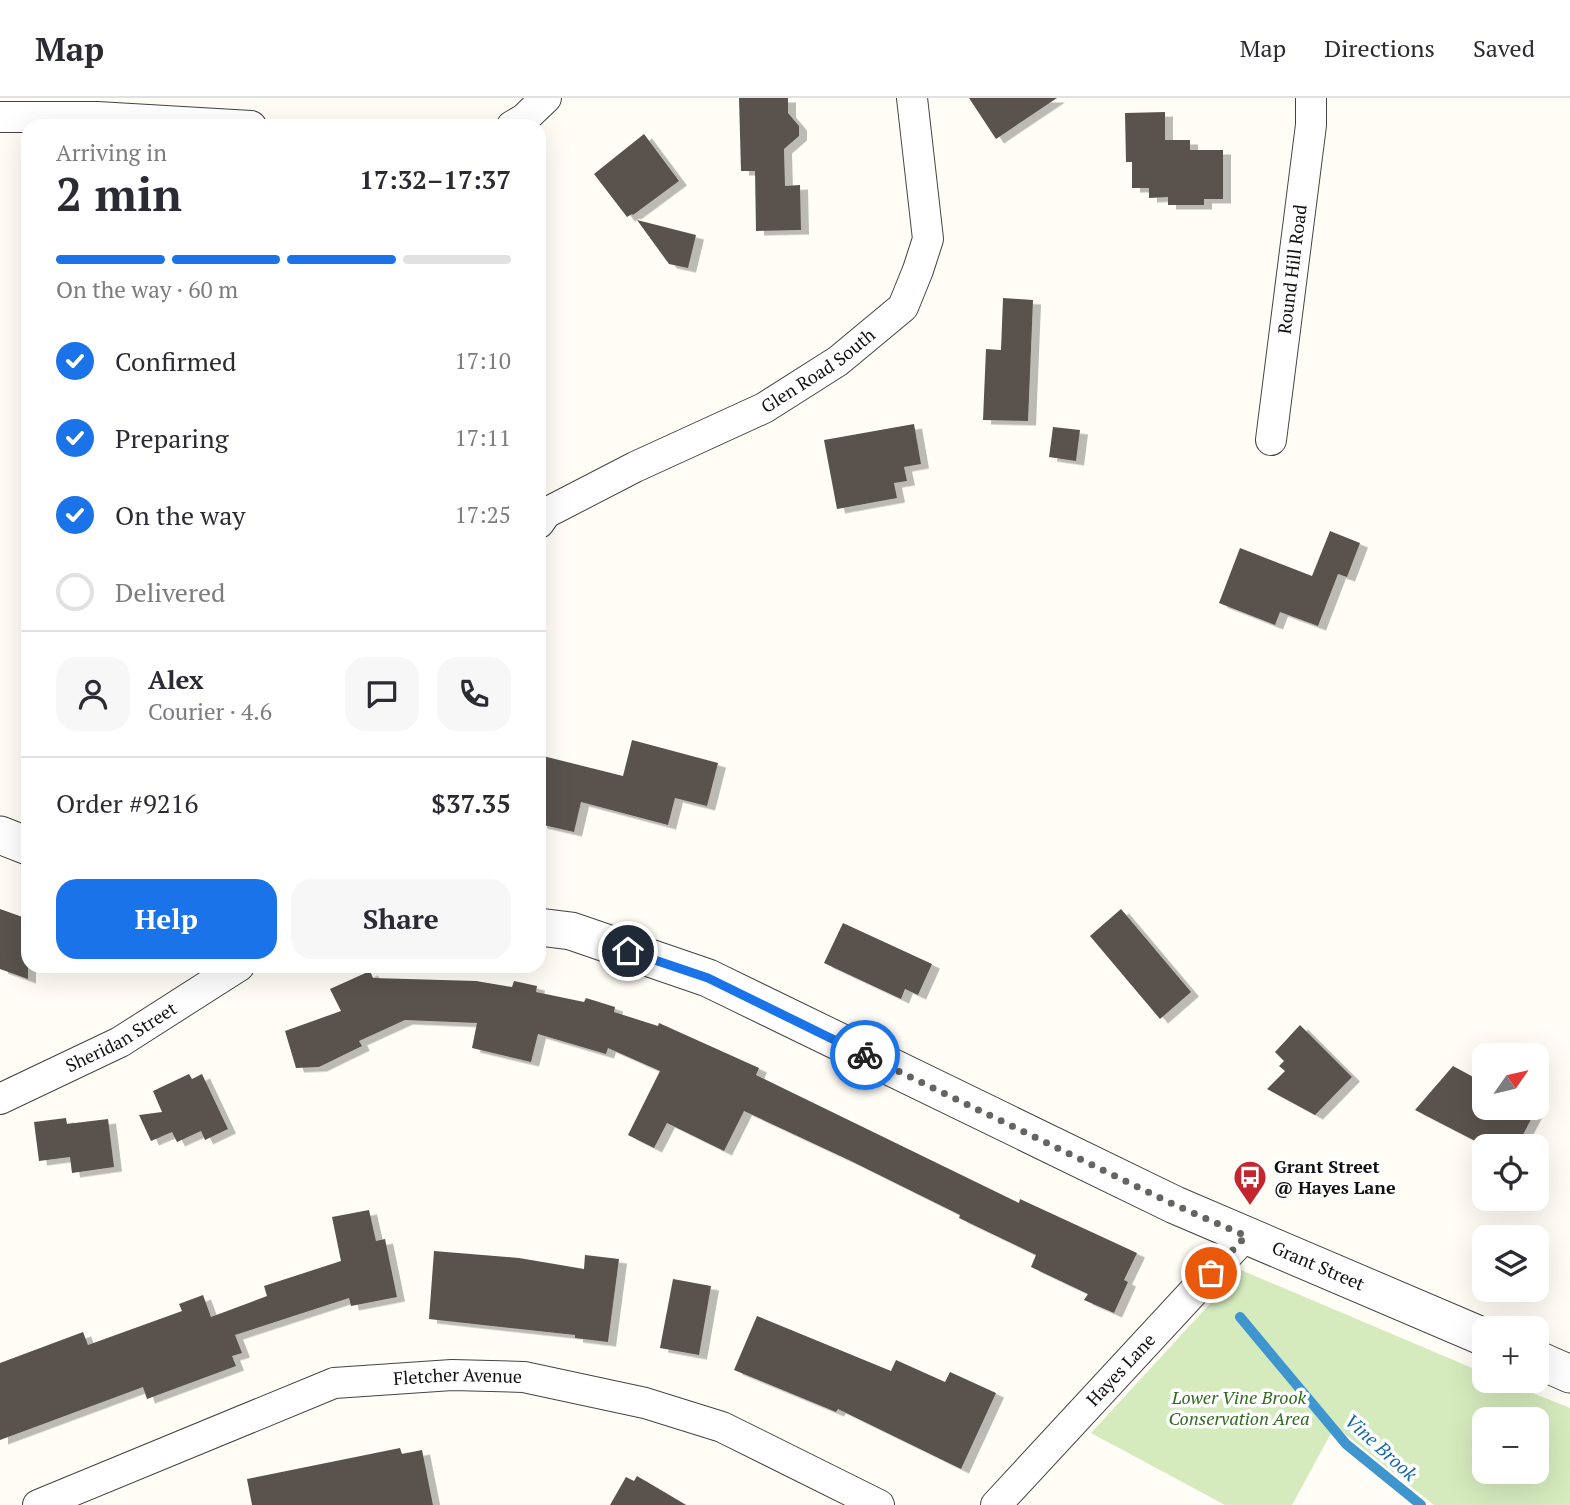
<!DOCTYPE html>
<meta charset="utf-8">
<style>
:root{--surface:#fff;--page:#f7f7f7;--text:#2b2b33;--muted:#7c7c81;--line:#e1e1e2;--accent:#1a73e8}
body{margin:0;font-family:"PT Serif",serif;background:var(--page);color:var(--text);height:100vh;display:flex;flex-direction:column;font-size:26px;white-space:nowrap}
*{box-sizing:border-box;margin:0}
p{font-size:23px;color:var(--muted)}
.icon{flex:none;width:38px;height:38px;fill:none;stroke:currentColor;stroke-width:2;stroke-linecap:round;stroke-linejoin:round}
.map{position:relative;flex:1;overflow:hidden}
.side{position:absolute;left:21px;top:21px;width:525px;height:854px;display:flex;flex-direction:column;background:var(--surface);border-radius:21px;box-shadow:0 7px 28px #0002}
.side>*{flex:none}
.needle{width:46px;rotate:56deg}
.buttons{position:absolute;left:1472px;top:945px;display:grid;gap:14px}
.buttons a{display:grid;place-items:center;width:77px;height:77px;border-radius:14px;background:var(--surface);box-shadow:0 7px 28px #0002;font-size:35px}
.pin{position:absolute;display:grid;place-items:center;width:60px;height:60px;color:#fff;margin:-30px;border:4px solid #fff;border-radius:50%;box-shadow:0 2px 7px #0007}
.courier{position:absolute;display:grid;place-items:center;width:70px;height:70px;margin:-35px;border:5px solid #1a73e8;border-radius:50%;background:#fff;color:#222;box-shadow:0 2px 9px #0007}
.overview em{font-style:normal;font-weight:700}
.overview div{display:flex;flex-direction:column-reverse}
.overview{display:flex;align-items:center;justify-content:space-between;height:119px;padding:0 35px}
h1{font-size:46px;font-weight:700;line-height:52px}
.bar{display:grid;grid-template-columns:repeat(4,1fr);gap:10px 7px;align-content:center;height:84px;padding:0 35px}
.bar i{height:9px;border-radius:5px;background:var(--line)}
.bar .active{background:var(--accent)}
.bar p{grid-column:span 4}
.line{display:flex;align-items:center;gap:18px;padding:0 35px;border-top:2px solid var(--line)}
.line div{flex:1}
.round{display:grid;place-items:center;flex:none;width:74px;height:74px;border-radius:21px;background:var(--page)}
ol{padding:0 35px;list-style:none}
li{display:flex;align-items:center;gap:21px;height:77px}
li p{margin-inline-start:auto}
li .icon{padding:7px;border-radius:50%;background:var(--accent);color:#fff;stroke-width:4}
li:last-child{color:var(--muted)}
li i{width:38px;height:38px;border:4px solid var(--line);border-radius:50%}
.action{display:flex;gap:14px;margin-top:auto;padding:14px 35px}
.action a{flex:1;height:80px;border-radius:21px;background:var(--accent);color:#fff;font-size:28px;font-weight:700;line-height:80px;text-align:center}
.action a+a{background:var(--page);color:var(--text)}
header{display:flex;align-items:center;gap:42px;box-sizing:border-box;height:98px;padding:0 35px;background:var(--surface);border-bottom:2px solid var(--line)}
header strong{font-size:33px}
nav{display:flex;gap:38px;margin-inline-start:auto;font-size:24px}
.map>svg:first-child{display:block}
</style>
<header>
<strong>Map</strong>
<nav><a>Map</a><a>Directions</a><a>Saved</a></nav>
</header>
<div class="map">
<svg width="1570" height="1407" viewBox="0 0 1570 1407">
<defs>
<filter id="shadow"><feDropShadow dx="8" dy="4.5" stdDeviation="0" flood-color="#0004"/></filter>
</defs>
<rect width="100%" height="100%" fill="#fffdf5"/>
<path fill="#d5ebbd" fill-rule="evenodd" d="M1241,1172L1484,1275V1283H1503L1570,1310V1407H1434L1335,1328L1292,1407H1225L1091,1335ZM1484,1321H1536V1374H1484Z"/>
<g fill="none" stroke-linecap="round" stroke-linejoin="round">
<polyline stroke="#3f96cf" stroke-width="10" points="1240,1219 1346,1346 1421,1407"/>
</g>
<g fill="#5a524d" filter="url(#shadow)">
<polygon points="739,0 788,0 788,15 799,28 799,38 784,51 785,88 800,87 801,132 756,133 755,73 741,73"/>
<polygon points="969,0 1057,0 996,41"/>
<polygon points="1165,14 1165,42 1190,42 1190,52 1223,52 1223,101 1204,101 1204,107 1168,107 1168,99 1149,100 1149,90 1132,90 1132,64 1126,64 1125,15"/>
<polygon points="644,36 679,83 633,117 632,116 627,119 594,76"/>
<polygon points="637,122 696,137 688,170 669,166"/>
<polygon points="1003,200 1033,202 1028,323 983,322 986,251 1001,252"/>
<polygon points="914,326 921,366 904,369 907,383 894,385 897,400 837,411 824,342"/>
<polygon points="1053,329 1080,332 1076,363 1049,359"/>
<polygon points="1330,433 1360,445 1347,479 1338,476 1318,528 1280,514 1275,527 1219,505 1240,450 1312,478"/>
<polygon points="632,642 718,665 707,708 675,700 668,727 581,704 574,734 539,726 539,657 623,678"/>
<polygon points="0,811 28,821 28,881 0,871"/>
<polygon points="1121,811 1191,894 1160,921 1090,838"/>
<polygon points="843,825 932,866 918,897 905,891 901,901 824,865"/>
<polygon points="370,873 373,880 476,883 512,889 514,883 537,888 536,894 584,904 586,900 615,909 614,914 658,928 659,925 759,970 756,977 1019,1105 1020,1101 1137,1155 1124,1182 1128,1184 1114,1215 1084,1202 1088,1196 1031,1169 1036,1157 959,1120 960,1117 851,1063 744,1013 724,1053 667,1025 654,1050 628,1037 660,973 608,950 606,956 538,936 531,964 472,950 477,925 405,922 359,943 362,948 319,969 296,970 285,933 341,913 330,891"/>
<polygon points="1300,927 1352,979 1315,1017 1267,991 1285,973 1279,968 1284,963 1275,954"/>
<polygon points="1453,968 1484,985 1484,1010 1537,1010 1517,1048 1485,1048 1415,1012"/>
<polygon points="189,976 192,981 202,976 228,1031 205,1042 201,1033 177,1044 172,1034 151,1043 139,1017 162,1014 153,993"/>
<polygon points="66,1020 67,1026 108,1021 114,1069 72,1075 70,1059 39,1063 34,1024"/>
<polygon points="369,1112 376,1143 385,1141 397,1199 351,1208 349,1200 235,1237 242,1255 232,1258 236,1268 147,1301 143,1289 0,1342 0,1265 83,1234 88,1247 182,1213 179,1206 203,1197 211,1219 267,1198 264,1188 341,1163 332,1119"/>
<polygon points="434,1153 519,1160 584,1171 585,1157 619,1161 608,1244 575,1240 575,1237 429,1221"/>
<polygon points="673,1181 711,1188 699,1257 660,1250"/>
<polygon points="757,1218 891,1273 896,1262 945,1284 950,1274 996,1295 961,1371 838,1311 836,1314 734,1272"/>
<polygon points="400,1350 402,1356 422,1352 433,1407 252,1407 247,1381"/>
<polygon points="637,1378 686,1407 610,1407 626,1379 634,1383"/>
</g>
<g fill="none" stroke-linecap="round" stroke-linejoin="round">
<defs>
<g id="minor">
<polyline points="0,19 97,19 251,28"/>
<polyline points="512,28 524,21 546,0"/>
<path id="s1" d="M1271,342L1311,27V0"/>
<path id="s2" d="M539,425L546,415L635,369L764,310L838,263L903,209L918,172L928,141L912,0"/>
<path id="s3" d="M0,1001L120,944L239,868"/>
<path id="s4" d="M38,1407L334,1285L452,1277L524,1279L645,1305L722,1329L879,1407"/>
<path id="s5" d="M996,1407L1246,1137"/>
</g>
<g id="tertiary">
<polyline points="0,737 28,748"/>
<path id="s6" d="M539,829L571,833L708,880L1175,1107L1484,1239"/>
<polyline points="1536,1261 1570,1276"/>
</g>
</defs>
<use href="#minor" stroke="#444" stroke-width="32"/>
<use href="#tertiary" stroke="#444" stroke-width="39"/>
<use href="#minor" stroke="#fff" stroke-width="30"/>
<use href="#tertiary" stroke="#fff" stroke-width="37"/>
</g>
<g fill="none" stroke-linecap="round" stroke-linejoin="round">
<polyline stroke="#646461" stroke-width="7" stroke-dasharray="0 12.6" points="865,957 1175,1107 1246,1138 1211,1175"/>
<polyline stroke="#1a73e8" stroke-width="9" points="628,853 708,880 865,957"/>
</g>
<defs>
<symbol id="bus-pin" viewBox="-11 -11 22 30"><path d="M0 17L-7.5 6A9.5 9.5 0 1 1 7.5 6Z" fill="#c4262e" stroke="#fff"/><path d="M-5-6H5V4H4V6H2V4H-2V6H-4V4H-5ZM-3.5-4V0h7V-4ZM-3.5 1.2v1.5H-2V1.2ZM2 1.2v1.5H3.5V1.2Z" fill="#fff"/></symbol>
</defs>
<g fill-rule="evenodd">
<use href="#bus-pin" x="1231" y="1060" width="38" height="52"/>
</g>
<g text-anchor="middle" stroke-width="7" stroke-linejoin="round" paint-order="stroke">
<g font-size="18" fill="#111" stroke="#fff">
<text dy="6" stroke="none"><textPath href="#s1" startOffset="172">Round Hill Road</textPath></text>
<text dy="6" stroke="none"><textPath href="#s2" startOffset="320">Glen Road South</textPath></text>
<text dy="6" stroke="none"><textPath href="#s3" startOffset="136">Sheridan Street</textPath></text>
<text dy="6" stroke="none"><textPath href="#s6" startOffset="852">Grant Street</textPath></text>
<text dy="6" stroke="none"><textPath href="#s5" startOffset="184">Hayes Lane</textPath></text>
<text dy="6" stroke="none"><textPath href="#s4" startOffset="444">Fletcher Avenue</textPath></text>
</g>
<g font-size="18" font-weight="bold" fill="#111" stroke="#fff" text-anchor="start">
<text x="1274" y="1075">Grant Street<tspan x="1274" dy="21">@ Hayes Lane</tspan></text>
</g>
<g font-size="18" font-style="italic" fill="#2f6b1f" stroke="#fff">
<text x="1239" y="1306">Lower Vine Brook<tspan x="1239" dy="21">Conservation Area</tspan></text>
</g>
<g font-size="19" font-style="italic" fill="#1768a6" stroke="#fff">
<text transform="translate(1381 1349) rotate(42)" y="7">Vine Brook</text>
</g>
</g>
</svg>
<div class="buttons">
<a><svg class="needle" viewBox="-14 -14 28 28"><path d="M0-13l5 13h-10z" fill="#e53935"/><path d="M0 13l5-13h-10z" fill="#7c7c81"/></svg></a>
<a><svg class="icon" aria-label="locate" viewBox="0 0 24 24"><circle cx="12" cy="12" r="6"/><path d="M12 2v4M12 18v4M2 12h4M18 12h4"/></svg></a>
<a><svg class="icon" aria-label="layers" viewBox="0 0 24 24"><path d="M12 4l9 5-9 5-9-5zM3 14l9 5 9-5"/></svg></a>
<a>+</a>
<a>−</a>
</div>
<div class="pin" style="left:1211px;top:1175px;background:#ea580c"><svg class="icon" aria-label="bag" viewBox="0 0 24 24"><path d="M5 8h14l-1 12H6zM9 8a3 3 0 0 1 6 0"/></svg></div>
<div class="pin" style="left:628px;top:853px;background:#1f2937"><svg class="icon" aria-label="home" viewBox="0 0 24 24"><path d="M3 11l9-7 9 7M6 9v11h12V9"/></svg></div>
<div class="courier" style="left:865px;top:957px"><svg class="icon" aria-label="bike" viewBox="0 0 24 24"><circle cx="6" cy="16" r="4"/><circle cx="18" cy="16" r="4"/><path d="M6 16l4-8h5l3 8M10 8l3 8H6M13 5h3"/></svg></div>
<section class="side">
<div class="overview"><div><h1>2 min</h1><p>Arriving in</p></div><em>17:32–17:37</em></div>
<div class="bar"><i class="active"></i><i class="active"></i><i class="active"></i><i></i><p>On the way · 60 m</p></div>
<ol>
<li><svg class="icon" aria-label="check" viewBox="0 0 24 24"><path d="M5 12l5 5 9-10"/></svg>Confirmed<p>17:10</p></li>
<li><svg class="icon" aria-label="check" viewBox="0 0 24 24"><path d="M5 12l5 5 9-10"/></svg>Preparing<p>17:11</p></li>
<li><svg class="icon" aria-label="check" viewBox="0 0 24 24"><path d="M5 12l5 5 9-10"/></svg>On the way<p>17:25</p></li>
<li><i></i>Delivered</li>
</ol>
<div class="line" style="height:126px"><a class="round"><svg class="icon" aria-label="person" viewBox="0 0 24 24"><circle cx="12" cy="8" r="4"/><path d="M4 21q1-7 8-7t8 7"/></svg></a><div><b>Alex</b><p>Courier · 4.6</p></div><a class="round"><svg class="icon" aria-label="chat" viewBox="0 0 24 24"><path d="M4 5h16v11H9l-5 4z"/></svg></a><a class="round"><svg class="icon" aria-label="phone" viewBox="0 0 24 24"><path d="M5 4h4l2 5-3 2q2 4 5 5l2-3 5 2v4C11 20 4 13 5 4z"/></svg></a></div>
<div class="line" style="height:91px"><div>Order #9216</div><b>$37.35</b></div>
<div class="action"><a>Help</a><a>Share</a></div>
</section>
</div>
